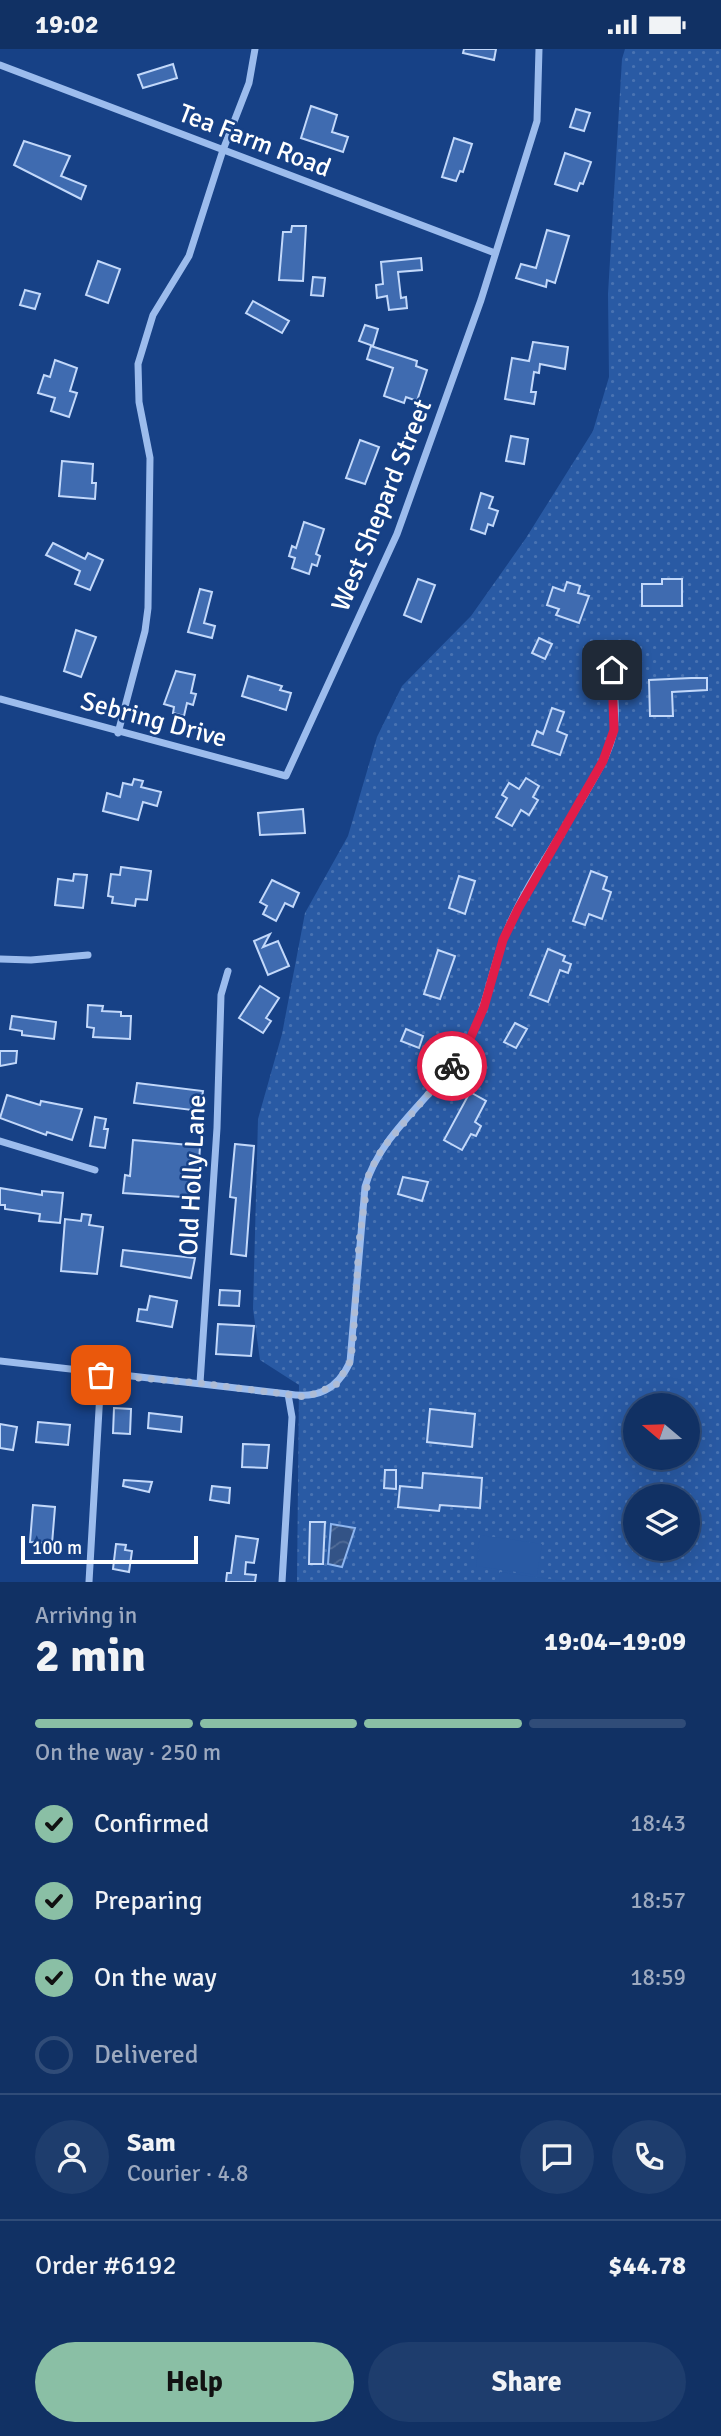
<!DOCTYPE html>
<meta charset="utf-8">
<style>
:root{--surface:#113164;--page:#1e3d6d;--text:#f1f3f6;--muted:#9ca9bf;--line:#304c78;--accent:#8abfa5}
body{margin:0;font-family:Signika,sans-serif;background:var(--page);color:var(--text);height:100vh;display:flex;flex-direction:column;font-size:26px;white-space:nowrap}
*{box-sizing:border-box;margin:0}
p{font-size:23px;color:var(--muted)}
.icon{flex:none;width:38px;height:38px;fill:none;stroke:currentColor;stroke-width:2;stroke-linecap:round;stroke-linejoin:round}
.map{position:relative;height:1533px;overflow:hidden}
.details{display:flex;flex-direction:column;background:var(--surface);flex:1}
.details>*{flex:none}
.needle{width:46px;rotate:289deg}
.buttons{position:absolute;left:623px;top:1344px;display:grid;gap:14px}
.buttons a{display:grid;place-items:center;width:77px;height:77px;border-radius:50%;background:var(--surface);box-shadow:0 7px 28px #0002,0 0 0 2px var(--line);font-size:35px}
.scale{position:absolute;left:21px;bottom:18px;width:177px;box-sizing:border-box;padding-left:7px;border:4px solid #fff;border-top:0;font-size:19px;line-height:24px;white-space:nowrap;color:#fff;-webkit-text-stroke:5px #174186;paint-order:stroke}
.pin{position:absolute;display:grid;place-items:center;width:60px;height:60px;color:#fff;margin:-30px;border-radius:14px;box-shadow:0 4px 10px #0006}
.courier{position:absolute;display:grid;place-items:center;width:70px;height:70px;margin:-35px;border:5px solid #e11d48;border-radius:50%;background:#fff;color:#222;box-shadow:0 2px 9px #0007}
.head em{font-style:normal;font-weight:800}
.head div{display:flex;flex-direction:column-reverse}
.head{display:flex;align-items:center;justify-content:space-between;height:119px;padding:0 35px}
h1{font-size:46px;font-weight:800;line-height:52px}
.bar{display:grid;grid-template-columns:repeat(4,1fr);gap:10px 7px;align-content:center;height:84px;padding:0 35px}
.bar i{height:9px;border-radius:5px;background:var(--line)}
.bar .on{background:var(--accent)}
.bar p{grid-column:span 4}
.line{display:flex;align-items:center;gap:18px;padding:0 35px;border-top:2px solid var(--line)}
.line div{flex:1}
.round{display:grid;place-items:center;flex:none;width:74px;height:74px;border-radius:37px;background:var(--page)}
ol{padding:0 35px;list-style:none}
li{display:flex;align-items:center;gap:21px;height:77px}
li p{margin-inline-start:auto}
li .icon{padding:7px;border-radius:50%;background:var(--accent);color:#111;stroke-width:4}
li:last-child{color:var(--muted)}
li i{width:38px;height:38px;border:4px solid var(--line);border-radius:50%}
.cta{display:flex;gap:14px;margin-top:auto;padding:14px 35px}
.cta a{flex:1;height:80px;border-radius:42px;background:var(--accent);color:#111;font-size:28px;font-weight:800;line-height:80px;text-align:center}
.cta a+a{background:var(--page);color:var(--text)}
.status{display:flex;justify-content:space-between;align-items:center;height:49px;padding:0 35px;background:var(--surface);direction:ltr}
.status svg{height:19px;fill:currentColor}
.map>svg:first-child{display:block}
</style>
<div class="status"><b>19:02</b><svg viewBox="0 0 49 12"><path d="M0 12V9h3v3zM5 12V6h3v6zM10 12V3h3v9zM15 12V0h3v12zM26 1h20v11H26zM47 4h2v5h-2z"/></svg></div>
<div class="map">
<svg width="721" height="1533" viewBox="0 0 721 1533">
<defs>
<pattern id="grass-dots" width="8" height="8" patternUnits="userSpaceOnUse" patternTransform="scale(1.75)"><rect width="8" height="8" fill="#295aa4"/><path d="M2 2h.1M6 6h.1" fill="none" stroke="#4973b2" stroke-width="1.8" stroke-linecap="round"/></pattern>
<pattern id="water-waves" width="16" height="10" patternUnits="userSpaceOnUse" patternTransform="scale(1.75)"><rect width="16" height="10" fill="#335386"/><path d="M0 5q4-4 8 0t8 0" fill="none" stroke="#526d98"/></pattern>
</defs>
<rect width="100%" height="100%" fill="#174186"/>
<path fill="url(#grass-dots)" fill-rule="evenodd" d="M625,0H721V1533H297L299,1336L260,1311L253,1260L258,1070L282,985L305,864L348,787L377,688L402,637L471,567L526,489L593,382L609,328L608,245L622,10ZM635,1356H688V1409H635ZM635,1447H688V1500H635Z"/>
<g fill="#295aa4">
<polygon points="480,1486 542,1495 537,1526 476,1517"/>
<polygon points="500,1523 564,1532 564,1533 499,1533"/>
</g>
<polygon fill="url(#water-waves)" stroke="#8eb6f0" stroke-width="2" points="331,1475 355,1479 342,1518 328,1515"/>
<g fill="#3f6bb0" stroke="#c2d8fa" stroke-width="2">
<polygon points="464,0 496,0 494,11 463,4"/>
<polygon points="173,15 177,29 143,39 138,26"/>
<polygon points="311,57 337,66 332,83 348,88 343,103 301,89"/>
<polygon points="576,60 590,64 584,82 570,78"/>
<polygon points="454,89 472,95 463,123 460,122 456,132 442,128"/>
<polygon points="24,92 70,107 61,127 86,137 81,150 14,116"/>
<polygon points="565,104 591,113 583,135 580,134 577,142 555,135"/>
<polygon points="292,177 306,177 303,232 279,231 283,183 291,183"/>
<polygon points="547,181 569,187 555,234 547,231 546,238 516,229 521,215 536,219"/>
<polygon points="421,209 422,221 398,223 401,249 406,248 407,259 389,261 387,247 377,249 376,236 383,235 381,213"/>
<polygon points="98,212 120,220 108,254 86,246"/>
<polygon points="313,228 325,229 323,247 311,246"/>
<polygon points="25,241 40,245 35,260 20,256"/>
<polygon points="253,252 289,272 282,284 246,264"/>
<polygon points="365,276 378,280 373,297 359,292"/>
<polygon points="533,293 568,298 565,320 540,315 539,324 534,323 531,343 536,343 534,355 505,350 512,309 529,312"/>
<polygon points="371,297 417,312 416,317 427,321 417,352 406,348 404,354 384,347 393,319 367,310"/>
<polygon points="55,311 77,319 70,342 77,344 69,368 51,362 55,349 38,344 44,326 50,328"/>
<polygon points="511,387 528,390 524,415 506,412"/>
<polygon points="360,391 379,398 365,435 346,429"/>
<polygon points="62,412 93,415 92,434 96,434 95,450 59,447"/>
<polygon points="481,444 493,448 489,459 498,462 493,477 488,475 485,485 471,480"/>
<polygon points="304,473 324,480 316,505 320,507 317,517 312,515 309,525 292,519 295,509 289,507 292,497 296,499"/>
<polygon points="53,494 85,510 88,504 103,511 90,541 75,535 80,522 46,506"/>
<polygon points="418,530 435,536 421,573 404,566"/>
<polygon points="662,530 682,530 682,557 642,557 642,535 662,535"/>
<polygon points="567,533 580,537 578,544 589,547 579,574 556,566 559,560 547,556 553,538 564,542"/>
<polygon points="200,540 212,543 204,574 215,577 212,589 188,583"/>
<polygon points="76,581 96,588 81,628 64,622"/>
<polygon points="539,589 552,595 545,610 532,604"/>
<polygon points="176,622 195,626 191,644 196,645 193,656 187,654 184,667 173,664 174,658 164,655"/>
<polygon points="248,627 282,637 280,641 291,644 286,661 242,647"/>
<polygon points="691,629 707,629 707,641 672,643 673,667 650,667 649,631"/>
<polygon points="552,659 564,663 557,682 567,686 560,706 532,696 537,682 543,685"/>
<polygon points="526,729 539,737 533,748 538,751 529,766 521,761 512,777 496,768 507,749 502,746 509,734 519,740"/>
<polygon points="134,730 143,732 141,738 161,743 157,757 143,753 138,771 103,762 107,744 120,748 123,734 132,736"/>
<polygon points="303,760 305,784 260,786 258,764"/>
<polygon points="121,818 151,822 147,851 136,850 135,857 112,854 113,848 108,847 111,825 120,826"/>
<polygon points="591,822 607,828 603,840 611,843 602,870 589,865 585,876 573,872"/>
<polygon points="74,825 87,826 83,859 55,856 58,830 73,832"/>
<polygon points="459,827 475,832 465,865 449,859"/>
<polygon points="272,831 299,844 293,858 285,854 276,872 263,865 267,857 260,853"/>
<polygon points="270,885 263,898 278,892 289,917 268,926 254,892"/>
<polygon points="548,900 565,907 563,912 571,915 568,924 560,921 548,953 530,946"/>
<polygon points="438,901 455,907 440,950 424,945"/>
<polygon points="260,937 279,949 266,969 271,972 263,984 239,969"/>
<polygon points="88,956 103,957 102,962 121,963 121,967 131,967 130,990 93,988 94,979 87,978"/>
<polygon points="12,967 56,973 54,990 22,986 22,982 10,980"/>
<polygon points="515,974 527,980 516,999 504,993"/>
<polygon points="406,980 423,987 419,999 401,992"/>
<polygon points="0,1002 17,1002 16,1014 0,1017"/>
<polygon points="137,1034 203,1042 200,1062 134,1054"/>
<polygon points="470,1043 486,1052 475,1073 481,1077 476,1087 471,1085 462,1101 444,1091"/>
<polygon points="7,1046 40,1056 41,1052 82,1060 72,1091 47,1083 46,1086 0,1069"/>
<polygon points="95,1068 106,1070 104,1080 108,1080 105,1099 90,1097"/>
<polygon points="133,1091 200,1097 197,1149 123,1144 125,1126 130,1127"/>
<polygon points="235,1095 254,1097 246,1207 231,1205 236,1149 230,1148"/>
<polygon points="403,1128 428,1133 422,1152 398,1145"/>
<polygon points="0,1139 42,1146 42,1142 63,1144 60,1174 39,1172 40,1165 5,1160 5,1156 0,1156"/>
<polygon points="82,1165 91,1166 89,1176 103,1178 97,1225 61,1222 65,1170 81,1172"/>
<polygon points="123,1201 195,1209 191,1229 121,1217"/>
<polygon points="220,1241 240,1242 239,1257 219,1256"/>
<polygon points="150,1247 177,1252 172,1278 137,1272 139,1260 147,1261"/>
<polygon points="218,1275 254,1277 251,1307 216,1305"/>
<polygon points="114,1359 131,1360 130,1385 113,1384"/>
<polygon points="430,1360 475,1365 472,1398 427,1393"/>
<polygon points="149,1364 182,1368 181,1383 148,1379"/>
<polygon points="38,1373 70,1376 68,1396 36,1393"/>
<polygon points="0,1375 17,1378 13,1401 0,1399"/>
<polygon points="243,1395 269,1396 267,1419 242,1418"/>
<polygon points="385,1421 396,1421 396,1440 384,1439"/>
<polygon points="423,1424 482,1429 480,1459 440,1456 439,1462 398,1458 400,1437 422,1439"/>
<polygon points="124,1431 152,1433 149,1443 123,1437"/>
<polygon points="212,1437 230,1439 229,1454 210,1451"/>
<polygon points="33,1456 55,1458 52,1495 30,1493"/>
<polygon points="310,1473 325,1473 323,1515 309,1515"/>
<polygon points="236,1487 258,1490 254,1514 246,1513 245,1525 256,1526 255,1533 226,1533 227,1524 231,1524"/>
<polygon points="116,1495 126,1496 125,1501 132,1502 129,1523 113,1520"/>
</g>
<g fill="none" stroke-linecap="round" stroke-linejoin="round">
<g stroke="#9cbced" stroke-width="7">
<polyline points="0,16 495,204"/>
<polyline points="0,650 286,727 397,485 481,251 537,72 539,0"/>
<polyline points="118,684 145,582 148,559 150,409 139,353 138,315 153,266 189,207 223,101 249,34 255,0"/>
<polyline points="0,910 31,911 88,906"/>
<polyline points="0,1092 95,1121"/>
<polyline points="0,1312 288,1345 292,1368 282,1533"/>
<polyline points="200,1334 217,1079 221,946 228,922"/>
<path d="M288,1345C317,1350 337,1341 350,1313L365,1138C380,1085 431,1050 461,1005C484,971 489,930 503,891C522,841 556,794 584,747C595,727 611,703 614,680C617,661 614,640 612,622"/>
<polyline points="89,1533 101,1326"/>
</g>
</g>
<g fill="none" stroke-linecap="round" stroke-linejoin="round">
<polyline stroke="#aebcd5" stroke-width="7" stroke-dasharray="0 12.6" points="101,1326 200,1334 306,1348 336,1336 350,1313 353,1295 359,1192 369,1124 382,1100 452,1017"/>
<polyline stroke="#e11d48" stroke-width="9" points="452,1017 470,990 484,958 503,891 518,860 603,712 614,681 612,621"/>
</g>
<g text-anchor="middle" stroke-width="5" stroke-linejoin="round" paint-order="stroke">
<g font-size="26" fill="#fff" stroke="#174186">
<text transform="translate(255 91) rotate(21)" y="9">Tea Farm Road</text>
<text transform="translate(381 456) rotate(-68)" y="9">West Shepard Street</text>
<text transform="translate(154 670) rotate(15)" y="9">Sebring Drive</text>
<text transform="translate(192 1126) rotate(-87)" y="9">Old Holly Lane</text>
</g>
</g>
</svg>
<div class="buttons">
<a><svg class="needle" viewBox="-14 -14 28 28"><path d="M0-13l5 13h-10z" fill="#e53935"/><path d="M0 13l5-13h-10z" fill="#9ca9bf"/></svg></a>
<a><svg class="icon" aria-label="layers" viewBox="0 0 24 24"><path d="M12 4l9 5-9 5-9-5zM3 14l9 5 9-5"/></svg></a>
</div>
<div class="scale">100 m</div>
<div class="pin" style="left:101px;top:1326px;background:#ea580c"><svg class="icon" aria-label="bag" viewBox="0 0 24 24"><path d="M5 8h14l-1 12H6zM9 8a3 3 0 0 1 6 0"/></svg></div>
<div class="pin" style="left:612px;top:621px;background:#1f2937"><svg class="icon" aria-label="home" viewBox="0 0 24 24"><path d="M3 11l9-7 9 7M6 9v11h12V9"/></svg></div>
<div class="courier" style="left:452px;top:1017px"><svg class="icon" aria-label="bike" viewBox="0 0 24 24"><circle cx="6" cy="16" r="4"/><circle cx="18" cy="16" r="4"/><path d="M6 16l4-8h5l3 8M10 8l3 8H6M13 5h3"/></svg></div>
</div>
<section class="details">
<div class="head"><div><h1>2 min</h1><p>Arriving in</p></div><em>19:04–19:09</em></div>
<div class="bar"><i class="on"></i><i class="on"></i><i class="on"></i><i></i><p>On the way · 250 m</p></div>
<ol>
<li><svg class="icon" aria-label="check" viewBox="0 0 24 24"><path d="M5 12l5 5 9-10"/></svg>Confirmed<p>18:43</p></li>
<li><svg class="icon" aria-label="check" viewBox="0 0 24 24"><path d="M5 12l5 5 9-10"/></svg>Preparing<p>18:57</p></li>
<li><svg class="icon" aria-label="check" viewBox="0 0 24 24"><path d="M5 12l5 5 9-10"/></svg>On the way<p>18:59</p></li>
<li><i></i>Delivered</li>
</ol>
<div class="line" style="height:126px"><a class="round"><svg class="icon" aria-label="person" viewBox="0 0 24 24"><circle cx="12" cy="8" r="4"/><path d="M4 21q1-7 8-7t8 7"/></svg></a><div><b>Sam</b><p>Courier · 4.8</p></div><a class="round"><svg class="icon" aria-label="chat" viewBox="0 0 24 24"><path d="M4 5h16v11H9l-5 4z"/></svg></a><a class="round"><svg class="icon" aria-label="phone" viewBox="0 0 24 24"><path d="M5 4h4l2 5-3 2q2 4 5 5l2-3 5 2v4C11 20 4 13 5 4z"/></svg></a></div>
<div class="line" style="height:91px"><div>Order #6192</div><b>$44.78</b></div>
<div class="cta"><a>Help</a><a>Share</a></div>
</section>
